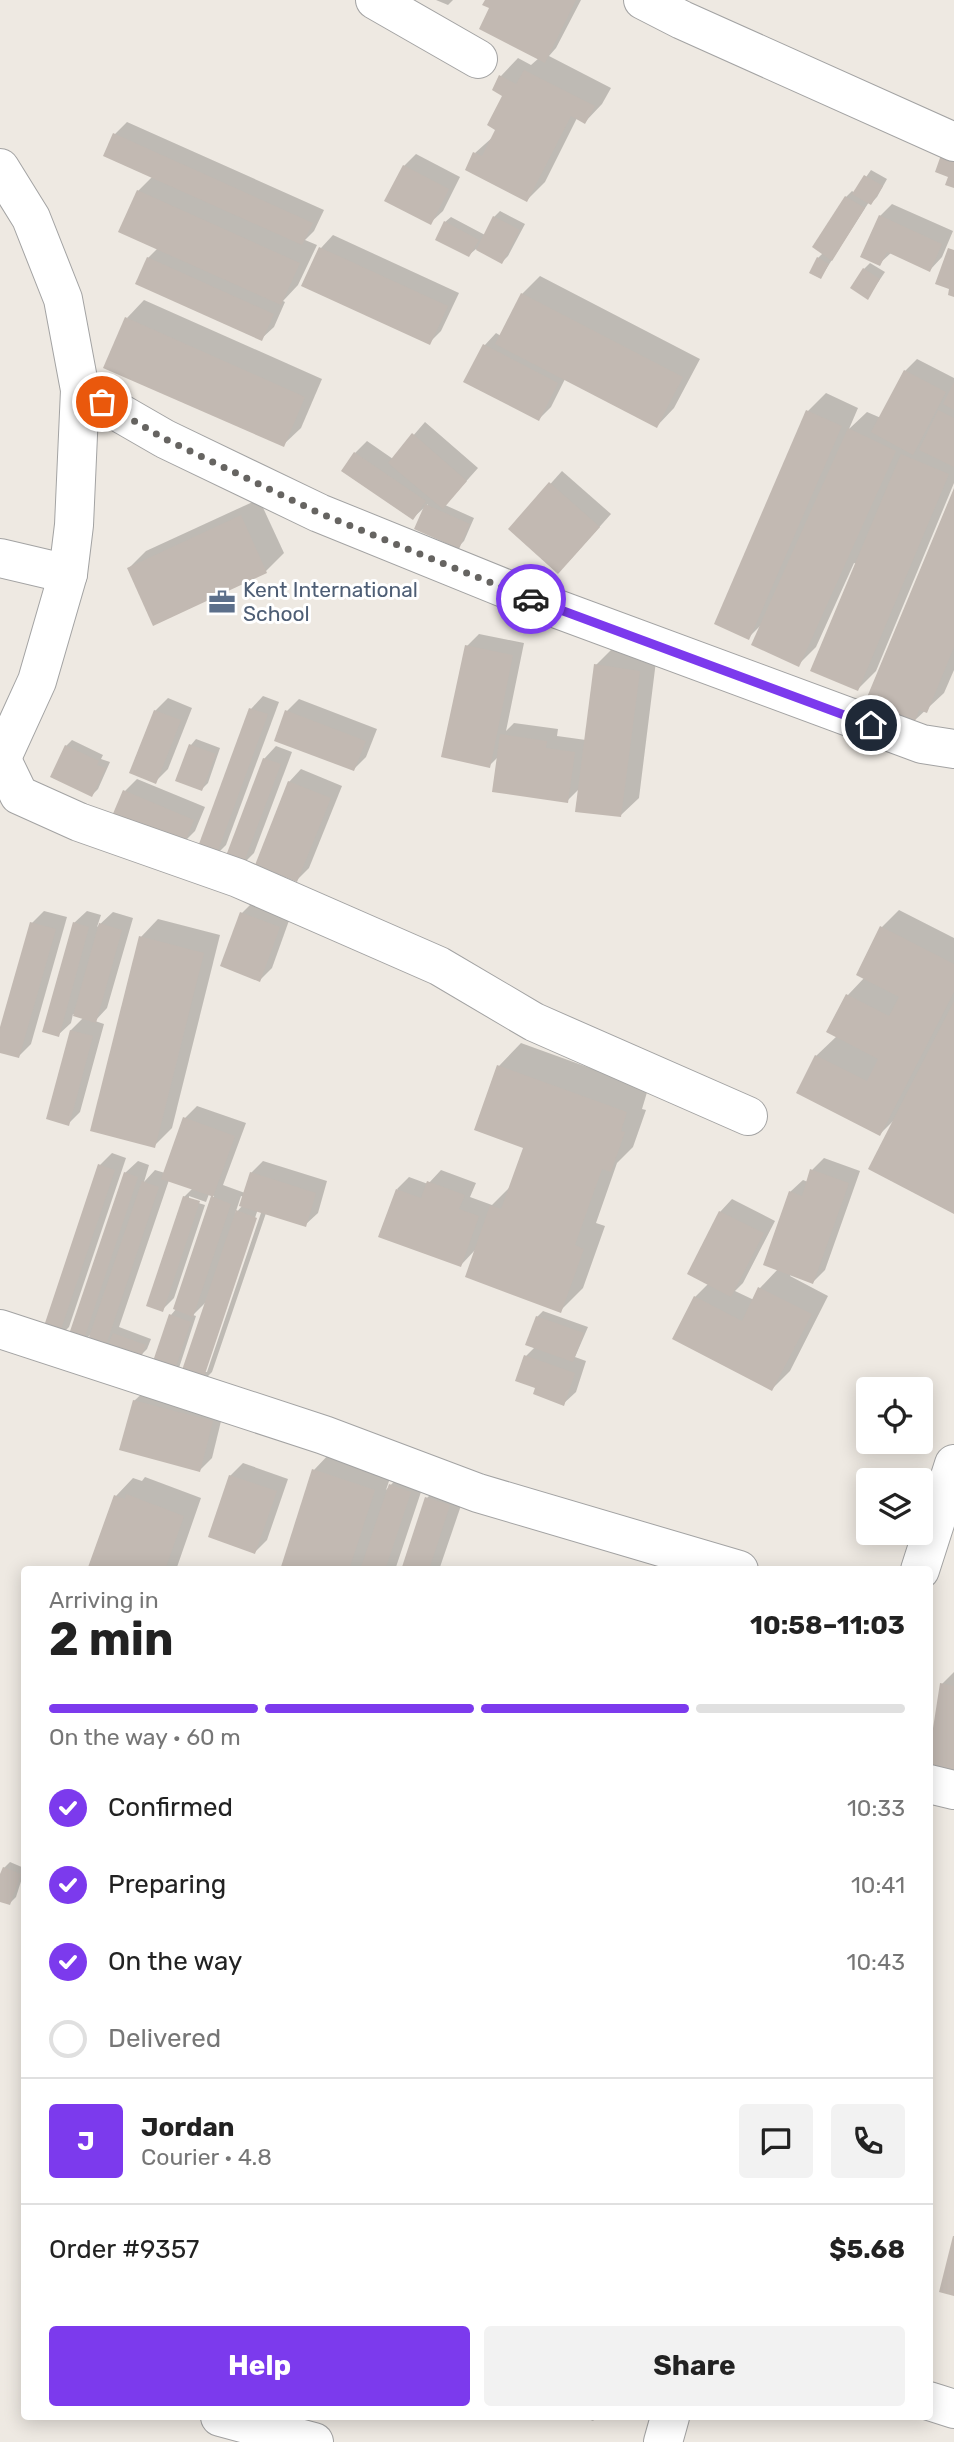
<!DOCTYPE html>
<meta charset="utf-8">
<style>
:root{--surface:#fff;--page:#f2f2f2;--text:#222;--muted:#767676;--line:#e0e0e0;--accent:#7c3aed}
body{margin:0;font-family:Rubik,sans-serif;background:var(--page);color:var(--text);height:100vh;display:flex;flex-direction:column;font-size:26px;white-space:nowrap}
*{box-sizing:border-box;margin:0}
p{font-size:23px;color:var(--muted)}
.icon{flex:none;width:38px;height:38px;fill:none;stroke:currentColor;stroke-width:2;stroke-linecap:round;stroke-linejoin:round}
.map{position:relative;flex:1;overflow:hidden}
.sheet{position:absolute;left:21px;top:1566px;width:912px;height:854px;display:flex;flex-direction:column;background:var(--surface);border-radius:7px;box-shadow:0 4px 18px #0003}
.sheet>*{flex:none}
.buttons{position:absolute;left:856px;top:1377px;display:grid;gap:14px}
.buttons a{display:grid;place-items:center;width:77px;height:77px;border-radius:7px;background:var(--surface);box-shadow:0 4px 18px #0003;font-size:35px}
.pin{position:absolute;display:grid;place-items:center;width:60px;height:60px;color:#fff;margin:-30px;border:4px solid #fff;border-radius:50%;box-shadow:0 2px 7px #0007}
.courier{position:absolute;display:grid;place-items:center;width:70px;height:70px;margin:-35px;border:5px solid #7c3aed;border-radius:50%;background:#fff;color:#222;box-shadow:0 2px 9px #0007}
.head em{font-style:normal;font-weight:700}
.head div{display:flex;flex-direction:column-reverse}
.head{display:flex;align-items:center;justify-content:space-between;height:119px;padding:0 28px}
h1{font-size:46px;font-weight:700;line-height:52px}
.bar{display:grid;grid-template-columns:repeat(4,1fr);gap:10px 7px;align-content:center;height:84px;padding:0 28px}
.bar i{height:9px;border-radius:5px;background:var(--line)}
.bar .selected{background:var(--accent)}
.bar p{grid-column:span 4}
.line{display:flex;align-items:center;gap:18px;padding:0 28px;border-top:2px solid var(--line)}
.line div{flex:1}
.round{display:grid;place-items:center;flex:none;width:74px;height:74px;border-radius:7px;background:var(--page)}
ol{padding:0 28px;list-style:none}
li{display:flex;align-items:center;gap:21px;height:77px}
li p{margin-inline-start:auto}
li .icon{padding:7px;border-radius:50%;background:var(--accent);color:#fff;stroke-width:4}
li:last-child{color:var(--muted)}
li i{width:38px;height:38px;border:4px solid var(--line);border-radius:50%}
.action{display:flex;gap:14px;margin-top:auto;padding:14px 28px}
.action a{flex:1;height:80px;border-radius:7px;background:var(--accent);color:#fff;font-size:28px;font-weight:700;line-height:80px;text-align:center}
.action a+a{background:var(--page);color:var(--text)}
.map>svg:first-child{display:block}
</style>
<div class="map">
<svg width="954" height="2442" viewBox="0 0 954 2442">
<rect width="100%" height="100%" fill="#eee9e2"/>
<g fill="#0003" fill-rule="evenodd">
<polygon points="436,0 453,0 448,5"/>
<polygon points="487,0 581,0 556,48 549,56 611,88 602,104 585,122 577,118 545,182 527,200 475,153 494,136 504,95 501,76 518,58 531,65 539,58"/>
<polygon points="127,122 324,210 314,231 305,240 317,245 298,285 283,301 285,302 274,327 261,339 148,258 158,248 138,191 153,176 106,155 115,134"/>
<polygon points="416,154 460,177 443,211 430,223 404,166"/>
<polygon points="871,170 887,179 877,197 871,203 869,202 821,277 818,258 823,253 846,197 852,191 855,193"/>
<polygon points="892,204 953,231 942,257 930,270 892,252 879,264 880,216"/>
<polygon points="500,211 525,224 508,256 502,262 476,249 469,255 445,222 451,217 485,235 494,217"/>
<polygon points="333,235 459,293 441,331 429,343 303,286 321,248"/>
<polygon points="870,263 885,272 868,297 864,269"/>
<polygon points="540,276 700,359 674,408 657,426 565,379 551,407 539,419 484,346 496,333 501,336 522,294"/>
<polygon points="144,300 322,379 301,428 283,445 127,318"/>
<polygon points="917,359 954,378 954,483 876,671 858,689 857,564 854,563 816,647 798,665 761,625 748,638 808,411 826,393 858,408 849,429 867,412 881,418 905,371"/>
<polygon points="425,422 478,468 445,505 474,518 464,541 458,547 417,528 428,504 413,518 355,453 367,441 393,459"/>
<polygon points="562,471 611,514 570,560 510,529"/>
<polygon points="954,493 954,670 944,693 914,721"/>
<polygon points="259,499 284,553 266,571 129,568 146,551"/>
<polygon points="479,634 524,643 506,731 514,723 558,729 557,736 586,740 596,665 614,647 657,653 639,798 621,815 580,788 567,801 499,756 489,766 467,646"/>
<polygon points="263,696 279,702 226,845 214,857 251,709"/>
<polygon points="168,698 192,708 168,769 156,781 155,711"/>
<polygon points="299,699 377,729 366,757 354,769 287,711"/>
<polygon points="196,739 220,748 208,783 202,789 191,745"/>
<polygon points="72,740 103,755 101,759 110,762 98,789 92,795 66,746"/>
<polygon points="276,746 292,752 254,853 242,865 264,759"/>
<polygon points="301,769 342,786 309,868 297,880 289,782"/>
<polygon points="137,779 205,807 195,831 183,843 125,791"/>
<polygon points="254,901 291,915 272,968 260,980 242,913"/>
<polygon points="899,910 954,938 954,1212 895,1119 880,1134 798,1092 816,1056 837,1036 848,995 865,977 881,928"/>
<polygon points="44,911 67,917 31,1044 19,1056 0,1051 0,1033 32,923"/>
<polygon points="87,911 101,915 97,927 113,912 133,918 107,1008 95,1021 104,1024 80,1112 68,1124 71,1030 84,1017 73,1014 71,1023 58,1035 74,923"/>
<polygon points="158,919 220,935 172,1128 154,1146 141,937"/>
<polygon points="521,1043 648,1089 642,1109 646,1110 633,1147 617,1163 596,1223 605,1226 583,1288 561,1310 476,1249 461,1265 397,1189 409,1177 428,1184 441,1170 476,1183 470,1197 492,1205 511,1186 525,1147 499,1066"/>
<path d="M197,1106L246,1123L223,1185L245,1193L251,1173L263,1161L327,1181L318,1213L305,1225L266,1213L212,1372L200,1384L208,1300L193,1315L196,1316L177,1374L171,1315L176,1309L214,1196L209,1194L206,1202L189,1196V1200L205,1205L174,1298L162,1310L184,1197L193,1188L169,1180L119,1327L151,1339L147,1349L141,1355L108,1344L103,1349L93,1332L82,1343L125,1173L138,1161L149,1165L144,1182L155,1170L165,1173L185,1118ZM241,1196L244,1197L242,1206L235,1214ZM258,1209L262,1210L207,1372H203Z"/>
<polygon points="112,1153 126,1158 69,1327 57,1339 100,1165"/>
<polygon points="824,1158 860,1171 825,1270 813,1282 791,1274 790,1276 828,1296 790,1371 772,1389 695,1297 708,1284 720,1212 732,1199 775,1221 743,1283 735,1291 754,1300 760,1288 778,1269 790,1192 803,1180 808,1182 812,1170"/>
<polygon points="543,1311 588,1327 575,1357 586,1361 576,1392 563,1404 537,1387 526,1356 535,1347 537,1317"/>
<polygon points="147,1389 224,1409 212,1458 200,1470 134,1401"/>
<polygon points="331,1452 392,1472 386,1490 408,1467 427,1474 395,1570 282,1570 314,1470"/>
<polygon points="243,1463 288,1479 267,1540 255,1552 230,1476"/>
<polygon points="145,1477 201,1498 176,1570 89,1570 116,1496 133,1478 142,1481"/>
<polygon points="445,1480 467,1488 439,1570 403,1570 427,1498"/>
<polygon points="954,1672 954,1771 942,1684"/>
<polygon points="10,1862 24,1868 24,1872 16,1897 10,1903 0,1900 0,1879 4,1868"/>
<polygon points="583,2417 597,2417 593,2421"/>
</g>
<g fill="#c2b9b2">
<polygon points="485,0 576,0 545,63 479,29 489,8 482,5"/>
<polygon points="524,70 595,106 585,124 571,116 527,202 465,170 473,152 482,156 495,130 487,125 502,96 492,90 499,75 516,84"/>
<polygon points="113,133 313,223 302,245 103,156"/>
<polygon points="941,155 954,160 954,188 945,185 948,177 935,172"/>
<polygon points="403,165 449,189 431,225 384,201"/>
<polygon points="864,175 883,186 871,205 852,194"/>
<polygon points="137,190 300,263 281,305 118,232"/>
<polygon points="845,196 865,208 832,261 812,247"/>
<polygon points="879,215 942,244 930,272 887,252 880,266 860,257"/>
<polygon points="493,216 520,230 502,264 476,250"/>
<polygon points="444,221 479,240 469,257 435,240"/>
<polygon points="319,247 448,306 430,345 301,286"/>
<polygon points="948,248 954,250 954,297 948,295 949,289 935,284"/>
<polygon points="147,257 274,314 262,341 135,284"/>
<polygon points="817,257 829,264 821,279 809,273"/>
<polygon points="863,268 880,279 868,300 850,288"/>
<polygon points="521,293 683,377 657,428 495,344"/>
<polygon points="125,317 305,397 284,447 103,368"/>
<polygon points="483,344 558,383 539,421 463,382"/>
<polygon points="904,370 946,392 913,455 871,432"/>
<polygon points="954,382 954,410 943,404"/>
<polygon points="806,410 842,426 749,640 714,624"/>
<polygon points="938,410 954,418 954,467 919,450"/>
<polygon points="848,428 896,451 799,667 751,645"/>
<polygon points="412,433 467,481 443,509 388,463"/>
<polygon points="354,452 426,501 413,520 341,471"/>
<polygon points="901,454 949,474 858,691 810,671"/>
<polygon points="549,482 600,527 558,574 508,529"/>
<polygon points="954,488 954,647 927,713 919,710 914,723 865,702"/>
<polygon points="425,504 470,524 459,549 414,529"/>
<polygon points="241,515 267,573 153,626 127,568"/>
<polygon points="465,645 513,655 490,768 441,757"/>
<polygon points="594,664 640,671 621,817 575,812"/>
<polygon points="249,708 268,714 215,859 196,852"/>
<polygon points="154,710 181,720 156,784 129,773"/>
<polygon points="285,710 366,741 354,771 274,741"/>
<polygon points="500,734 547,741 546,748 575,752 568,803 492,792"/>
<polygon points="189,744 216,754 202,791 175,781"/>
<polygon points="65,745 99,761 97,765 106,768 92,797 50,777"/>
<polygon points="263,758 281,764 242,867 224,861"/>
<polygon points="288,781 331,798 297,882 255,865"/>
<polygon points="123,790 194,820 184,845 112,816"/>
<polygon points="240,912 280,927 260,982 220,966"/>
<polygon points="30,922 56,929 19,1058 0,1053 0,1027"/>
<polygon points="73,922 89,927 59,1037 42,1032"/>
<polygon points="99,923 122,930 96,1023 73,1016"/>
<polygon points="880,926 954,964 954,992 880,1136 796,1093 815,1055 867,1081 878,1059 826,1032 846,994 889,1016 899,997 856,975"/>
<polygon points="139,936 204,953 155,1148 90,1131"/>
<polygon points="954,1001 954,1214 868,1169"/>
<polygon points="70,1030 93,1036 69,1126 46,1119"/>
<polygon points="497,1065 627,1112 621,1131 625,1132 611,1172 602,1169 575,1245 584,1249 561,1313 465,1277 490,1205 501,1209 523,1148 474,1130"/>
<polygon points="183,1117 235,1136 213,1197 211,1196 231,1204 193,1317 173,1309 211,1196 161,1179"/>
<polygon points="98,1164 115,1170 57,1341 41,1335"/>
<polygon points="810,1169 849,1183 813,1284 763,1265 789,1191 802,1196"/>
<polygon points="124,1172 138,1177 82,1345 67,1340"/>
<polygon points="250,1172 316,1193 306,1227 239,1206"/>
<polygon points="142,1181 159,1187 104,1351 86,1346"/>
<polygon points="427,1181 465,1195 459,1209 479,1216 461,1267 378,1237 396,1189 421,1198"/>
<polygon points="183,1196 200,1201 163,1312 146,1306"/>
<polygon points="236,1210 257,1218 201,1386 179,1379"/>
<polygon points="719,1211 764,1233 731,1297 687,1274"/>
<polygon points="758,1287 812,1314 772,1391 672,1339 694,1296 742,1321"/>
<polygon points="169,1314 191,1322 171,1381 149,1373"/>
<polygon points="536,1316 584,1333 573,1362 525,1345"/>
<polygon points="113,1333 146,1345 141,1357 108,1346"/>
<polygon points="524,1355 575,1373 564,1406 533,1394 535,1388 515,1381"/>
<polygon points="133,1400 213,1421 200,1472 119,1450"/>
<polygon points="312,1469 375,1490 349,1570 280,1570"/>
<polygon points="229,1475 277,1491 255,1554 208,1537"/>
<polygon points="389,1484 411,1492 385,1570 360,1570"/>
<polygon points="126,1494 184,1516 165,1570 87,1570 114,1495 125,1499"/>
<polygon points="425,1497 450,1505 429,1570 401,1570"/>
<polygon points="940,1683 954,1686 954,1773 929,1769 929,1754"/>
<polygon points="3,1867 21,1874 10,1905 0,1902 0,1874"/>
<polygon points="953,2236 954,2236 954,2296 939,2292"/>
</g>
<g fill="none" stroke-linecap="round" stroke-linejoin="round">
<defs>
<g id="minor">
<polyline points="375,0 478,59"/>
<polyline points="643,0 682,20 954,142"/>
<polyline points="0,168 31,218 63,299 80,390 74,525 68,574 37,681 0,762"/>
<polyline points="80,390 165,439 319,513 541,603 922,744 954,749"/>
<polyline points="0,558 68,574"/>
<polyline points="2,760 19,795 79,822 238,878 439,966 534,1022 748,1116"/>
<polyline points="0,1329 324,1435 478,1493 739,1570"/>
<polyline points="920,1570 954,1464"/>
<polyline points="929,1784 954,1790"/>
<polyline points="929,2401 954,2409"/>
<polyline points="220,2417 314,2442"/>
<polyline points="663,2442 670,2417"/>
</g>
</defs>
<use href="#minor" stroke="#a3a3a3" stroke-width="40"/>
<use href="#minor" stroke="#fff" stroke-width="38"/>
</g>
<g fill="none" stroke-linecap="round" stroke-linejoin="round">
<polyline stroke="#666461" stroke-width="7" stroke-dasharray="0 12.6" points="102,402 165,439 319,513 531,599"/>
<polyline stroke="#7c3aed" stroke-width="9" points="531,599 871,725"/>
</g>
<defs>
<symbol id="office-bare" viewBox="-9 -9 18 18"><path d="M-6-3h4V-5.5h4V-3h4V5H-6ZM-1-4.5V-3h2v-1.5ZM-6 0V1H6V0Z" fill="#5c6f8a" stroke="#fff" stroke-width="2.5" paint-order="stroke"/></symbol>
</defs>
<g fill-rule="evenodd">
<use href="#office-bare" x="203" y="583" width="38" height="38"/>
</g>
<g text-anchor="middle" stroke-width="6" stroke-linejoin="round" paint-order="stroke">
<g font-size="21" fill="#4e5e75" stroke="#fff" text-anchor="start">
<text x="243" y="597">Kent International<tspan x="243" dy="24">School</tspan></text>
</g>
</g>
</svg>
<div class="buttons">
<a><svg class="icon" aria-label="locate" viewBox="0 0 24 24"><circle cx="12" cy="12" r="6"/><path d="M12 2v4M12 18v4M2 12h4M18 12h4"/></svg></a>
<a><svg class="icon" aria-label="layers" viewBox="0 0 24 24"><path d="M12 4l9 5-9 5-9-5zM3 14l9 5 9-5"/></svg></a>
</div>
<div class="pin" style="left:102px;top:402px;background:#ea580c"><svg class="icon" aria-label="bag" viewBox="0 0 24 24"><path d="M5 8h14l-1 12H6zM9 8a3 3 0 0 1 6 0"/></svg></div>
<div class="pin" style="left:871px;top:725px;background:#1f2937"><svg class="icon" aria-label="home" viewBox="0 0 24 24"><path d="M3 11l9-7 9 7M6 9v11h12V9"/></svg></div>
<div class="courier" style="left:531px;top:599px"><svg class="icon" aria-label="car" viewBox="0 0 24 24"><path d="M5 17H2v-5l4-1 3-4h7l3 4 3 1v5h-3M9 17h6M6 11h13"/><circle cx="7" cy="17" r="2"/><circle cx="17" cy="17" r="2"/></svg></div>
<section class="sheet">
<div class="head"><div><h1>2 min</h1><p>Arriving in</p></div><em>10:58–11:03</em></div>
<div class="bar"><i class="selected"></i><i class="selected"></i><i class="selected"></i><i></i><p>On the way · 60 m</p></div>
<ol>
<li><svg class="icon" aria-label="check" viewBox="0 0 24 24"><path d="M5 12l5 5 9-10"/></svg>Confirmed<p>10:33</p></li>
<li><svg class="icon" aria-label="check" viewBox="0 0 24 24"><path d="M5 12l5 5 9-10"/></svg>Preparing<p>10:41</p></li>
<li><svg class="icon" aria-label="check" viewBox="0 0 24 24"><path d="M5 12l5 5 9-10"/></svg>On the way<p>10:43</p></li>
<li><i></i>Delivered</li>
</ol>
<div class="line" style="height:126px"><b class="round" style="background:var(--accent);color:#fff">J</b><div><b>Jordan</b><p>Courier · 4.8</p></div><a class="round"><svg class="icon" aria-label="chat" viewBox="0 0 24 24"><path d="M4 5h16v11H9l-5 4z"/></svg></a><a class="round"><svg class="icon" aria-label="phone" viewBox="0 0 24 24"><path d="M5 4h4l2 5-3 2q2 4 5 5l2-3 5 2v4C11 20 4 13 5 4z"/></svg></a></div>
<div class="line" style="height:91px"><div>Order #9357</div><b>$5.68</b></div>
<div class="action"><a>Help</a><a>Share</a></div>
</section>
</div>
